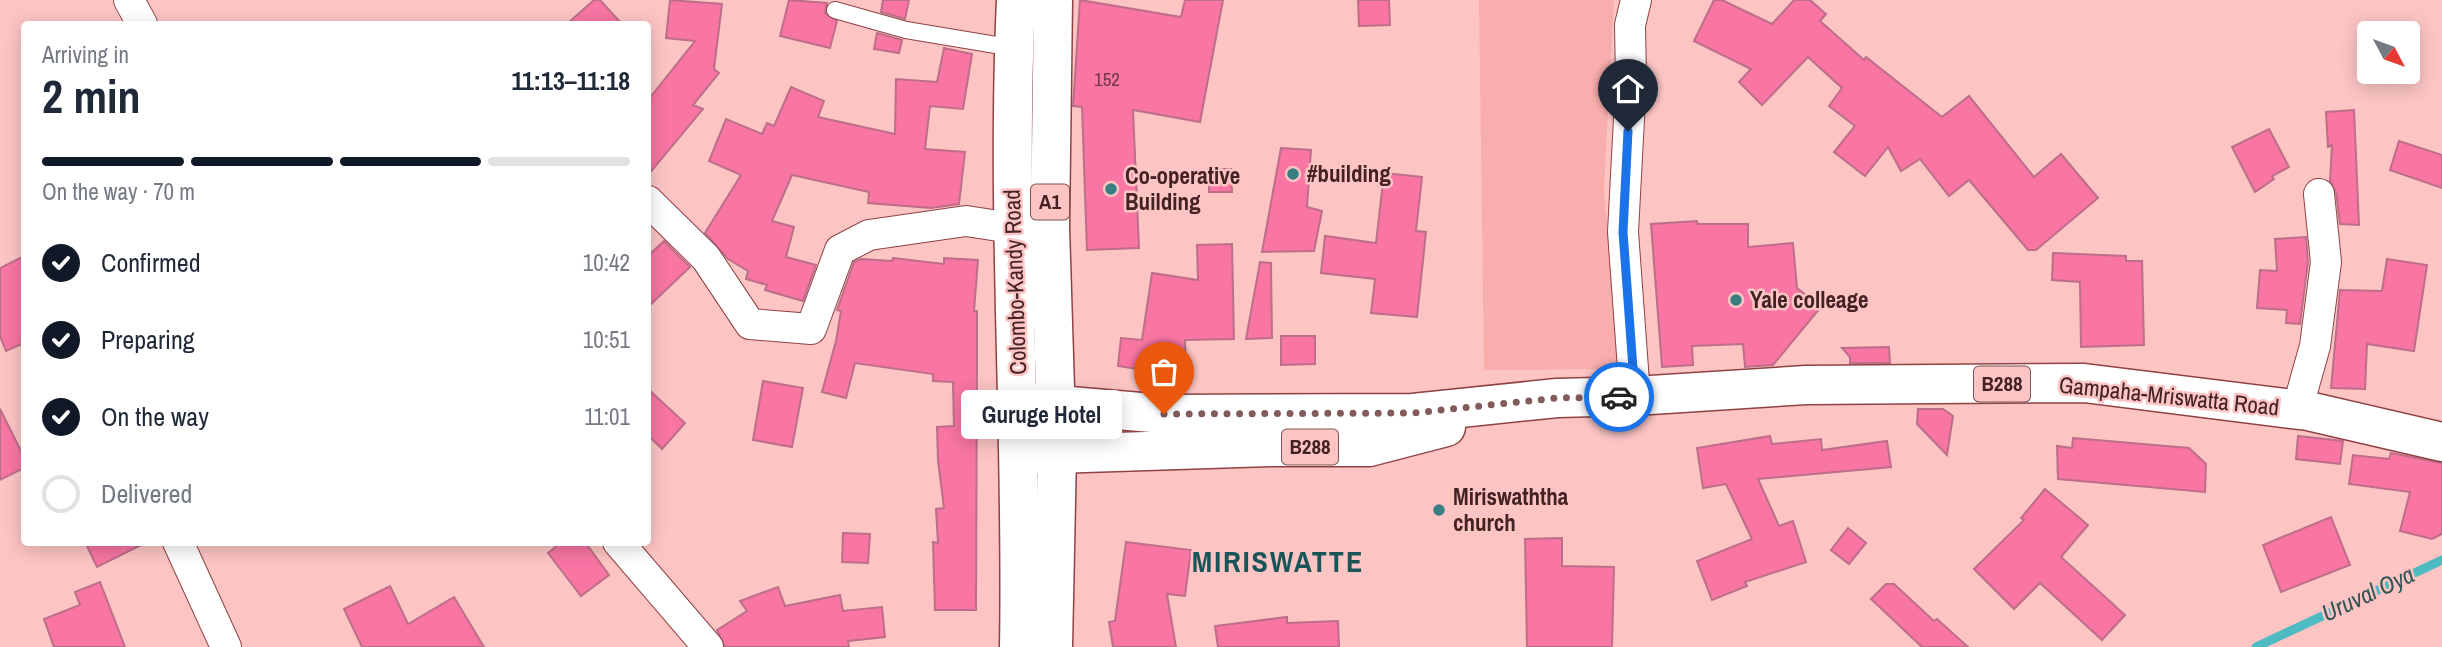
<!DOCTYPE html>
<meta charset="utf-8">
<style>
:root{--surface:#fff;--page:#f6f6f7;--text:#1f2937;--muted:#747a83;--line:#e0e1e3;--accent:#111827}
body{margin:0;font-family:"Archivo Narrow",sans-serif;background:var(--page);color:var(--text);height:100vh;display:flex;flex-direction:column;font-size:26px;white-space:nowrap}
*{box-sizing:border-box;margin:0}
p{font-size:23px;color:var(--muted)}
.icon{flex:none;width:38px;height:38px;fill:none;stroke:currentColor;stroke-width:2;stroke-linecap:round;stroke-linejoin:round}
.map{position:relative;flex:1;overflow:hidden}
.panel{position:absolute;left:21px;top:21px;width:630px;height:525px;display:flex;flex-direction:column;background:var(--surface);border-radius:7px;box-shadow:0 4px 18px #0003}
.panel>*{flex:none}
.needle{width:46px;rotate:131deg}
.fabs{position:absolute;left:2357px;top:21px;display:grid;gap:14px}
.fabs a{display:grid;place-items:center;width:63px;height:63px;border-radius:7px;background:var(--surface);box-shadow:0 4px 18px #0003;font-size:35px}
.pin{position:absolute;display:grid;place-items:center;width:60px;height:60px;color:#fff;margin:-72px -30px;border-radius:50% 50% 50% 0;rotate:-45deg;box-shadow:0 0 7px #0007}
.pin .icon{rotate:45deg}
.courier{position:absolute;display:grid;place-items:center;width:70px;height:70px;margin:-35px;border:5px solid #1a73e8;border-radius:50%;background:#fff;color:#222;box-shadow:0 2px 9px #0007}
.bubble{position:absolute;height:49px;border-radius:7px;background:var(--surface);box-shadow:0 4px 18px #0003;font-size:23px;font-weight:700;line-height:49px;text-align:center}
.overview em{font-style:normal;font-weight:700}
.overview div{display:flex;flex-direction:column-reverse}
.overview{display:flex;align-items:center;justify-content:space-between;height:119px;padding:0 21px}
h1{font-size:46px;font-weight:700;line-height:52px}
.bar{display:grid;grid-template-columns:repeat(4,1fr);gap:10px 7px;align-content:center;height:84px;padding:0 21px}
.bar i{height:9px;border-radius:5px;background:var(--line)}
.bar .selected{background:var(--accent)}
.bar p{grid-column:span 4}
ol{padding:0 21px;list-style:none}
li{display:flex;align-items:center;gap:21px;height:77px}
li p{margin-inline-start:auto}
li .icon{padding:7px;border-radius:50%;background:var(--accent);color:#fff;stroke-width:4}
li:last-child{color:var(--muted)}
li i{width:38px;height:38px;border:4px solid var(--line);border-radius:50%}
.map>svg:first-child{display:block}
</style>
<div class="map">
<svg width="2442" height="647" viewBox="0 0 2442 647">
<rect width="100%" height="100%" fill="#fcc5c4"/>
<polygon fill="#f8aead" points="1479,0 1614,0 1604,188 1619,369 1484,370"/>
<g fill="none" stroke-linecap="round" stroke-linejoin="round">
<polyline stroke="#4dbbc1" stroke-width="9" points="2256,647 2442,560"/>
</g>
<g fill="#f875a4" stroke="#bd6e88" stroke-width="2">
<polygon points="594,0 600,0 622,24 567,24"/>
<polygon points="670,0 722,4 714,69 719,73 693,105 703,109 648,175 648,100 695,41 666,38"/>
<polygon points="789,0 827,3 825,13 837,21 830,48 780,36"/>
<polygon points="883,0 909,0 905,19 881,12"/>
<polygon points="1080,0 1181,17 1185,0 1223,0 1200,122 1133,110 1139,248 1087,250 1082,107 1073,106"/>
<polygon points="1358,0 1389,0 1390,25 1359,26"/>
<polygon points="1714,0 1722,0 1772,24 1794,0 1810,0 1826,14 1820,21 1864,60 1866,57 1942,117 1969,96 2034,177 2061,154 2098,198 2036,250 2028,250 1969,180 1949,196 1920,159 1901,171 1888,147 1865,176 1834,152 1855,126 1829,106 1842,88 1808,57 1762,105 1739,82 1751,69 1694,41"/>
<polygon points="877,33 902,40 899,53 874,49"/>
<polygon points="944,48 972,54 963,109 930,106 925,149 965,152 959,204 931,208 868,203 869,192 792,175 772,221 794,227 786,257 816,265 803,301 765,290 767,285 746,279 748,271 728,259 705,233 741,175 709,161 726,119 762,134 767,123 774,126 791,87 824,101 818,117 895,134 896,79 937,82"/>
<polygon points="2354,110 2359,225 2340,224 2336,192 2330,181 2332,145 2328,147 2326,112"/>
<polygon points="2269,129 2289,167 2272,176 2274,179 2255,192 2232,147"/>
<polygon points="2399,141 2442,155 2442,188 2390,170"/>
<polygon points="1281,148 1311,150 1307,207 1322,211 1314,251 1262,252"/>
<polygon points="1209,169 1231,169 1232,192 1209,192"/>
<polygon points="1384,173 1422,177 1416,231 1426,232 1417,317 1371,313 1375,279 1321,273 1325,236 1376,243"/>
<polygon points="1697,221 1698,224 1748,224 1748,247 1793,243 1797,288 1821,307 1773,365 1745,367 1743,344 1692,346 1693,365 1662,367 1651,224"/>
<polygon points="2306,237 2308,262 2300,324 2286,323 2287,310 2257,308 2260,270 2277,271 2275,239"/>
<polygon points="664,241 690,267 648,307 648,256"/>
<polygon points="1232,244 1234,339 1185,340 1186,371 1144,370 1118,366 1121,338 1142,340 1152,273 1198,280 1197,245"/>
<polygon points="2053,253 2126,256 2126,261 2142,261 2144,345 2081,347 2080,282 2052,280"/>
<polygon points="24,256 24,343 6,351 0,336 0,268"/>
<polygon points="893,258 944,264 944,258 978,260 974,311 977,311 977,360 976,610 935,610 933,542 938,543 936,509 944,508 938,461 937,427 954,426 953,382 933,381 933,374 855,363 846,398 822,392 836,341 841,311 837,310 854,262 861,259 892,261"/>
<polygon points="2387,259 2427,265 2414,351 2367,344 2365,389 2331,388 2340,290 2382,291"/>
<polygon points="1260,262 1271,263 1272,338 1246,339"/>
<polygon points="1281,336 1315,336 1315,364 1281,365"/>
<polygon points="1889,347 1890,363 1850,363 1850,357 1842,348"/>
<polygon points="763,381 803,388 792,447 753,440"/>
<polygon points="648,389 685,423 662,449 648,435"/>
<polygon points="0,409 24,457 24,468 0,480"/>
<polygon points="1918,409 1943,409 1953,416 1947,455 1917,424"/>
<polygon points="1770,436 1772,444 1821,439 1822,450 1887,441 1891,467 1758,479 1779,526 1793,521 1806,562 1745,582 1747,586 1712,600 1697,561 1752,539 1726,484 1703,488 1697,448"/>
<polygon points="2298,436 2343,441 2340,464 2296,459"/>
<polygon points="2073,438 2189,448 2206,464 2205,492 2058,479 2057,446 2072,448"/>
<polygon points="2391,453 2442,463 2442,534 2432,539 2400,531 2410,492 2349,484 2353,455 2389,459"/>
<polygon points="2045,489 2088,525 2061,557 2125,615 2102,640 2040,583 2014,609 1974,569 2024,520 2021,518"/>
<polygon points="2331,517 2350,565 2281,592 2263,545"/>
<polygon points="1848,528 1866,543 1849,564 1831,550"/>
<polygon points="843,533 870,534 868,563 842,562"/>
<polygon points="1562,538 1562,566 1614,567 1612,647 1527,647 1525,539"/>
<polygon points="85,542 147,542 97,567"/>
<polygon points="562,542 585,542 609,575 581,596 548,553"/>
<polygon points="1126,542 1191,550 1185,596 1167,594 1176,647 1113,647 1109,622 1115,621"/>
<polygon points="100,582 125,647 54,647 44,619 80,605 75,592"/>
<polygon points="1886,584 1894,584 1934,621 1937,619 1968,647 1922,647 1871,599"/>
<polygon points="390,586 408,624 454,597 484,647 362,647 344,609"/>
<polygon points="778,587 785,606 840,595 843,611 882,607 885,637 848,641 849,647 725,647 717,630 747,611 740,601"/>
<polygon points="1287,617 1287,623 1338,621 1339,647 1218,647 1215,626"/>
</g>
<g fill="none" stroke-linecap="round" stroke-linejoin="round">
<defs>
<polyline id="service" points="835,10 906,30 1014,48"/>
<g id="minor">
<polyline points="129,0 142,24"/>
<polyline points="648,201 706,258 750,324 811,329 840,250 869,235 966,221 1012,228"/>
<polyline points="1635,396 1623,232 1631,81 1630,25 1636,0"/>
<polyline points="2297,410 2315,346 2326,262 2319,194"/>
<polyline points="178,542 226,647"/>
<polyline points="618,542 708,647"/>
</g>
<g id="primary">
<polyline points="1023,402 1164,414 1413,413 1557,398 1635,396 1806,385 2084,383 2308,411 2442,442"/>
<polyline points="1023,455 1270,447 1369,447 1446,427"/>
</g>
<g id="trunk">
<path d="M1016,0C1006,216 1023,431 1019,647"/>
<polyline points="1053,0 1050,227 1057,453 1053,647"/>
</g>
</defs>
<use href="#service" stroke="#8f4244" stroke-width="18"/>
<use href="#minor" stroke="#8f4244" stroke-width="32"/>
<use href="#primary" stroke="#8f4244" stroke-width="41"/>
<use href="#trunk" stroke="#8f4244" stroke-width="41"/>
<use href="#service" stroke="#fff" stroke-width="16"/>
<use href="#minor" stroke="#fff" stroke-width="30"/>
<use href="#primary" stroke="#fff" stroke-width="38"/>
<use href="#trunk" stroke="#fff" stroke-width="38"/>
</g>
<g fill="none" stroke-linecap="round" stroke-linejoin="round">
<polyline stroke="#845b5b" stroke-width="7" stroke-dasharray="0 12.6" points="1164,414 1413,413 1557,398 1619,397"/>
<polyline stroke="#1a73e8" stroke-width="9" points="1619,397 1635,396 1623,232 1628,131"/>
</g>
<g fill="#377f83" stroke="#fcc5c4" stroke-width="2.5">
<circle cx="1293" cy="174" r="7"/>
<circle cx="1111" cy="189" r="7"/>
<circle cx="1736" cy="300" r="7"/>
<circle cx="1439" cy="510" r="7"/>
</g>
<g text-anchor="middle" stroke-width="5" stroke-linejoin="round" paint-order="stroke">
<g font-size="19" fill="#713743">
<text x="1107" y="86">152</text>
</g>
<g fill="#fcc5c4" stroke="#7b5353" stroke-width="2">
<rect x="1031" y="184.5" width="38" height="35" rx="5"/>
<rect x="1974" y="366.5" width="56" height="35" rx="5"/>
<rect x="1282" y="429.5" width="56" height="35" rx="5"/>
</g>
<g font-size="21" font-weight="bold" fill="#442223">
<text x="1050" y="209">A1</text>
<text x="2002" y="391">B288</text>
<text x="1310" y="454">B288</text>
</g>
<g font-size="23" font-weight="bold" fill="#442223" stroke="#fcc5c4" text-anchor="start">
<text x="1307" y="182">#building</text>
<text x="1125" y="184">Co-operative<tspan x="1125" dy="26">Building</tspan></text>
<text x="1750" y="308">Yale colleage</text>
<text x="1453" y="505">Miriswaththa<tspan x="1453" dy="26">church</tspan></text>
</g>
<g font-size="23" fill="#442223" stroke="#fcc5c4">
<text transform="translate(1015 282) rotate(-92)" y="8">Colombo-Kandy Road</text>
<text transform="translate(2169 396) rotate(6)" y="8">Gampaha-Mriswatta Road</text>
</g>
<g font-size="24" font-style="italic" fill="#325455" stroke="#fcc5c4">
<text transform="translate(2368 594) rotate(-25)" y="8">Uruval Oya</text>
</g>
<g font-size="30" font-weight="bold" letter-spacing="2" fill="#195558" stroke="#fcc5c4">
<text x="1278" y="572">MIRISWATTE</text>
</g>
</g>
</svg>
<div class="fabs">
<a><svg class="needle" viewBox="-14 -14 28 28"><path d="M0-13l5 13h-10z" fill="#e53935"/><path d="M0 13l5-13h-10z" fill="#747a83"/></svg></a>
</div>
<div class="pin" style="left:1164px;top:414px;background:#ea580c"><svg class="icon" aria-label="bag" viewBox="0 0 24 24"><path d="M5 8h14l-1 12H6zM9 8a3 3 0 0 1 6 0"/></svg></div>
<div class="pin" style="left:1628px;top:131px;background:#1f2937"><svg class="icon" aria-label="home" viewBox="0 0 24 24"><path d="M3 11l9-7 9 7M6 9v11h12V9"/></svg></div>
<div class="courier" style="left:1619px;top:397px"><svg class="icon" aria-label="car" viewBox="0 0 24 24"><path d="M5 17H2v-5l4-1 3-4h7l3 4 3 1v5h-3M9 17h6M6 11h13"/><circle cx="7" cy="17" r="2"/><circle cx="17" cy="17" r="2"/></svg></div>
<div class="bubble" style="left:961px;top:390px;width:161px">Guruge Hotel</div>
<section class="panel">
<div class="overview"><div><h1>2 min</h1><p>Arriving in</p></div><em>11:13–11:18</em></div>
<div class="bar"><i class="selected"></i><i class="selected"></i><i class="selected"></i><i></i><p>On the way · 70 m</p></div>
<ol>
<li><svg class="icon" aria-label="check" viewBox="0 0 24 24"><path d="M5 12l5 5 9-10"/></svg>Confirmed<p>10:42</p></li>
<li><svg class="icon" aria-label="check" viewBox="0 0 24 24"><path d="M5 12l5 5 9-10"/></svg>Preparing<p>10:51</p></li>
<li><svg class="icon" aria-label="check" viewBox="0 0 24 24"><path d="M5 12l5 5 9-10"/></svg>On the way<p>11:01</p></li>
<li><i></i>Delivered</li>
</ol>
</section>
</div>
